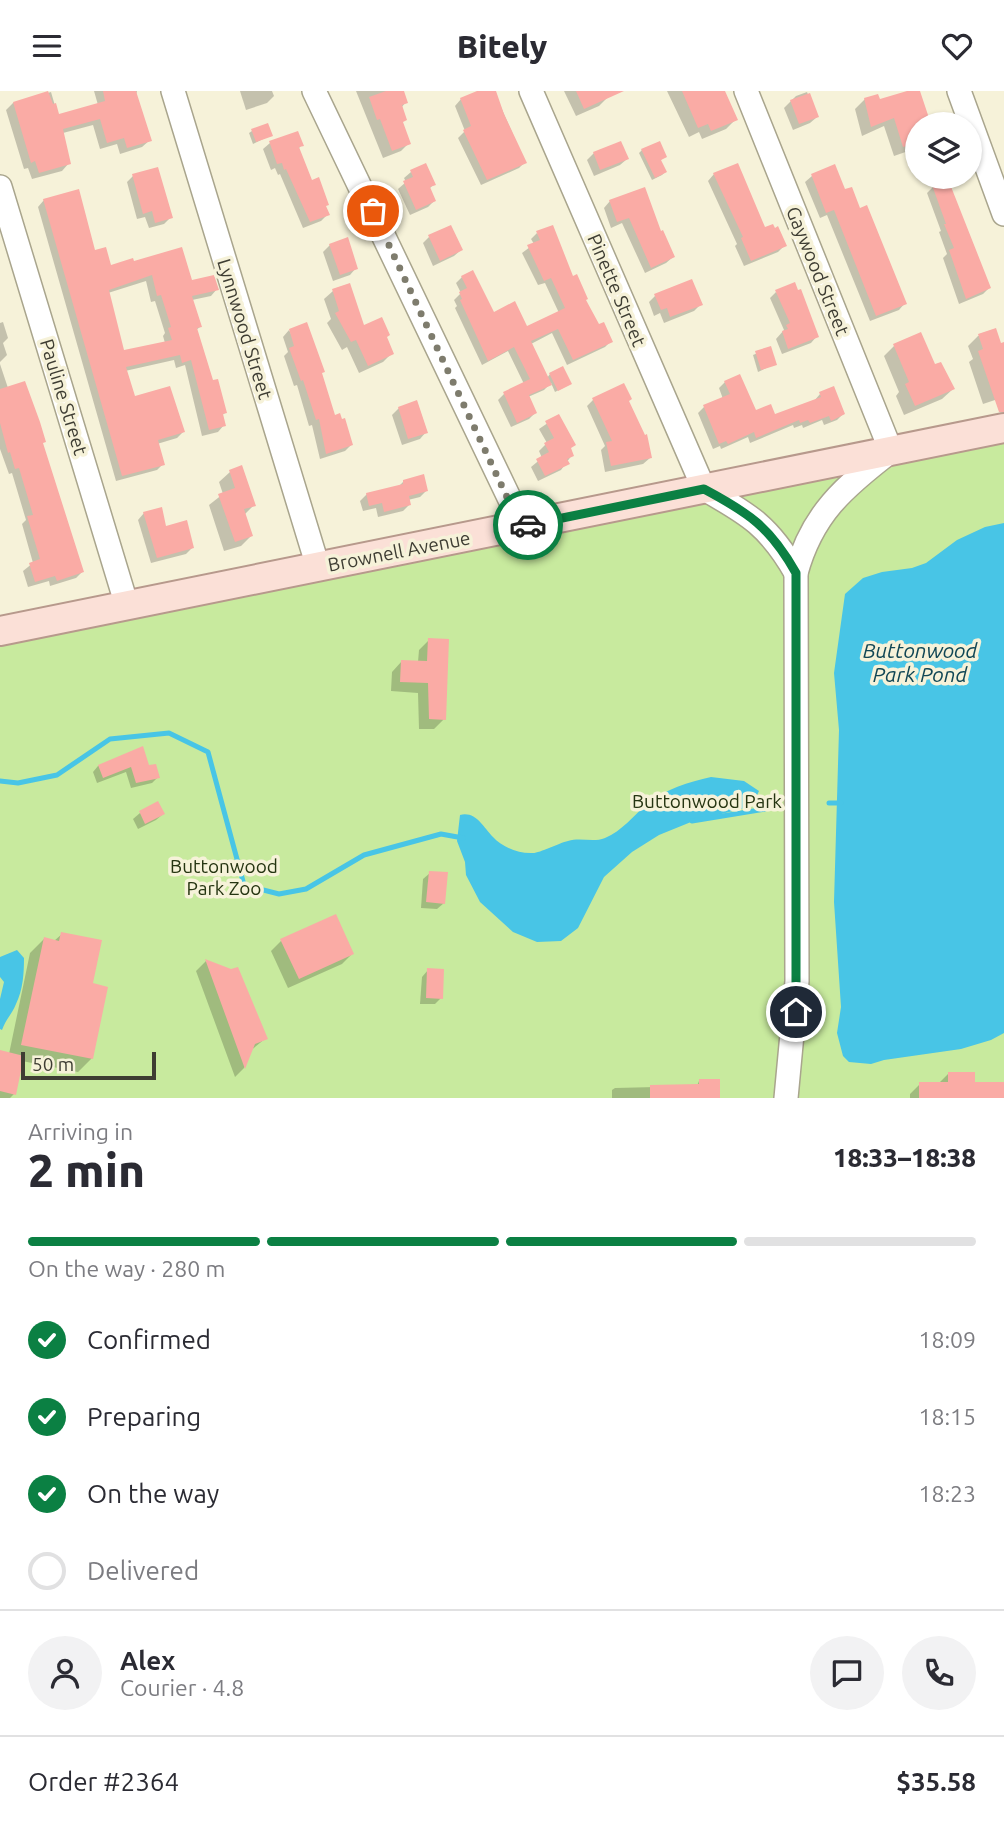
<!DOCTYPE html>
<meta charset="utf-8">
<style>
:root{--surface:#fff;--page:#f2f2f3;--text:#2b2b33;--muted:#7c7c81;--line:#e1e1e2;--accent:#0b8043}
body{margin:0;font-family:Ubuntu,sans-serif;background:var(--page);color:var(--text);height:100vh;display:flex;flex-direction:column;font-size:26px;white-space:nowrap}
*{box-sizing:border-box;margin:0}
p{font-size:23px;color:var(--muted)}
.icon{flex:none;width:38px;height:38px;fill:none;stroke:currentColor;stroke-width:2;stroke-linecap:round;stroke-linejoin:round}
.map{position:relative;height:1007px;overflow:hidden}
.side{display:flex;flex-direction:column;background:var(--surface);flex:1}
.side>*{flex:none}
.buttons{position:absolute;left:905px;top:21px;display:grid;gap:14px}
.buttons a{display:grid;place-items:center;width:77px;height:77px;border-radius:50%;background:var(--surface);box-shadow:0 2px 5px #0004;font-size:35px}
.scale{position:absolute;left:21px;bottom:18px;width:135px;box-sizing:border-box;padding-left:7px;border:4px solid #3e3d33;border-top:0;font-size:19px;line-height:24px;white-space:nowrap;color:#3e3d33;-webkit-text-stroke:5px #f6f2d9;paint-order:stroke}
.pin{position:absolute;display:grid;place-items:center;width:60px;height:60px;color:#fff;margin:-30px;border:4px solid #fff;border-radius:50%;box-shadow:0 2px 7px #0007}
.courier{position:absolute;display:grid;place-items:center;width:70px;height:70px;margin:-35px;border:5px solid #0b8043;border-radius:50%;background:#fff;color:#222;box-shadow:0 2px 9px #0007}
.head em{font-style:normal;font-weight:800}
.head div{display:flex;flex-direction:column-reverse}
.head{display:flex;align-items:center;justify-content:space-between;height:119px;padding:0 28px}
h1{font-size:46px;font-weight:800;line-height:52px}
.bar{display:grid;grid-template-columns:repeat(4,1fr);gap:10px 7px;align-content:center;height:84px;padding:0 28px}
.bar i{height:9px;border-radius:5px;background:var(--line)}
.bar .active{background:var(--accent)}
.bar p{grid-column:span 4}
.line{display:flex;align-items:center;gap:18px;padding:0 28px;border-top:2px solid var(--line)}
.line div{flex:1}
.round{display:grid;place-items:center;flex:none;width:74px;height:74px;border-radius:37px;background:var(--page)}
ol{padding:0 28px;list-style:none}
li{display:flex;align-items:center;gap:21px;height:77px}
li p{margin-inline-start:auto}
li .icon{padding:7px;border-radius:50%;background:var(--accent);color:#fff;stroke-width:4}
li:last-child{color:var(--muted)}
li i{width:38px;height:38px;border:4px solid var(--line);border-radius:50%}
header{display:flex;justify-content:space-between;align-items:center;height:91px;padding:0 28px;background:var(--surface);font-size:32px;font-weight:800}
.map>svg:first-child{display:block}
</style>
<header><svg class="icon" aria-label="menu" viewBox="0 0 24 24"><path d="M4 6h16M4 12h16M4 18h16"/></svg>Bitely<svg class="icon" aria-label="heart" viewBox="0 0 24 24"><path d="M12 20l-8-8c-3-5 5-10 8-4 3-6 11-1 8 4z"/></svg></header>
<div class="map">
<svg width="1004" height="1007" viewBox="0 0 1004 1007">
<rect width="100%" height="100%" fill="#f6f2d9"/>
<polygon fill="#c8ea9e" points="1004,349 1004,1007 0,1007 0,551"/>
<g fill="#48c5e6">
<polygon points="1004,432 1004,942 991,949 961,958 884,969 871,973 849,971 843,965 837,942 841,916 834,811 839,639 834,582 845,503 863,487 882,481 912,477 926,472 957,449 985,436"/>
<path d="M711,686L744,690L759,700L752,715L691,731L659,744L632,761L604,786L578,837L561,850L537,851L513,841L480,811L466,784L465,771L457,750L460,724C476,720 483,736 493,746C502,756 519,763 533,762C540,762 559,752 568,750C581,746 593,752 605,747C622,740 633,725 647,713C665,698 689,691 711,686Z"/>
<path d="M17,859L24,867C24,882 23,899 16,913C12,923 6,928 2,939L0,938V908L4,891L0,886V866Z"/>
</g>
<g fill="#0003" fill-rule="evenodd">
<polygon points="94,0 137,0 136,4 150,49 142,56 120,63 117,53 100,58 93,34 63,42 69,72 62,80 32,88 28,77 24,78 6,19 13,12 51,1 58,25 98,14"/>
<polygon points="240,0 272,0 274,5 267,12 246,19"/>
<polygon points="356,0 402,0 406,11 401,17 402,32 409,52 401,60 383,67"/>
<polygon points="482,0 494,0 525,71 519,77 481,94 458,47 465,40 455,15 461,8"/>
<polygon points="564,0 605,0 608,6 599,15 576,25"/>
<polygon points="667,0 713,0 736,28 726,38 702,48 699,41 689,46"/>
<polygon points="912,0 919,0 929,33 917,33 917,57 894,65 884,35 862,45 855,18 865,8 879,11"/>
<polygon points="807,1 817,26 810,32 793,39 784,17 796,5"/>
<polygon points="252,40 271,44 253,53 249,42"/>
<polygon points="270,52 302,54 298,58 311,91 328,123 321,130 303,137 280,83 278,84 275,77 271,79 263,58"/>
<polygon points="642,59 665,66 659,70 665,81 662,84 652,89 639,62"/>
<polygon points="594,62 627,68 620,74 594,85 587,69"/>
<polygon points="411,81 434,93 429,98 434,110 428,116 410,124 398,98 406,91 404,87"/>
<polygon points="714,83 764,139 785,154 778,161 744,175 735,155 737,153 708,90"/>
<polygon points="133,85 171,126 164,133 149,137 145,126 137,128 127,91"/>
<polygon points="812,85 844,101 905,212 899,219 870,230 827,124 820,127 805,91"/>
<polygon points="933,96 989,197 983,203 959,213 943,167 947,163 939,141 941,140 927,102"/>
<path d="M44,109L110,176L133,172L217,198L211,205L192,209L200,236L196,239L212,291L225,322L221,325L224,334L218,341L202,345L185,274L176,277L174,269L125,280L134,307L183,341L177,347L157,353L163,373L157,379L116,390L38,116ZM146,190L151,211L155,210L165,242L163,245L165,252L123,261L108,202Z"/>
<polygon points="610,110 660,142 673,166 666,172 645,182 622,132 611,137 604,117"/>
<polygon points="537,142 572,187 599,236 611,250 605,256 567,274 552,242 531,253 547,287 550,283 570,293 555,301 551,292 544,299 528,306 535,322 529,328 511,336 498,309 504,303 524,293 508,260 482,274 455,217 457,215 454,209 461,202 456,192 462,186 493,223 526,238 559,222 545,192 538,194 522,162 534,153 531,148"/>
<polygon points="429,146 461,159 454,165 433,175 423,152"/>
<polygon points="330,154 356,177 350,184 333,190 323,161"/>
<polygon points="333,200 363,237 385,247 392,262 383,271 359,282 347,256 342,259 327,232 331,228 324,208"/>
<polygon points="776,201 817,245 811,252 782,263 776,248 784,239 770,207"/>
<polygon points="655,205 701,213 694,220 664,232 660,222 654,225 649,211"/>
<polygon points="3,231 8,247 3,252 7,264 0,271 0,232"/>
<polygon points="289,239 334,326 351,354 345,360 320,368 312,334 309,335 297,294 294,295 284,265 288,261 283,246"/>
<polygon points="995,239 1000,254 1004,257 1004,306 983,313 969,271 973,268 968,255 978,245"/>
<polygon points="894,255 934,275 953,298 942,308 904,324 896,305 899,301 884,265"/>
<polygon points="770,257 775,273 758,281 753,264"/>
<polygon points="0,273 8,297 42,353 82,481 76,487 50,495 49,490 28,496 23,480 33,472 22,433 26,429 12,382 9,383 0,358"/>
<polygon points="725,291 755,321 774,325 814,310 820,303 843,323 837,329 824,334 822,329 803,337 802,334 794,337 793,334 750,352 748,346 721,358 720,355 713,358 698,322 704,316 723,308 719,297"/>
<polygon points="593,309 627,310 650,367 643,373 605,381 601,359 605,355 587,315"/>
<polygon points="399,317 426,341 420,348 402,354 392,324"/>
<polygon points="558,325 572,364 561,379 538,390 531,376 542,367 539,360 547,352 539,338"/>
<polygon points="230,381 254,414 244,424 251,445 241,455 224,460 209,414 223,403 219,391"/>
<polygon points="403,391 426,400 420,406 408,409 409,414 403,420 378,426 376,417 363,420 360,410 367,403 398,396"/>
<polygon points="144,422 165,437 192,457 186,463 151,472 138,429"/>
<polygon points="429,549 444,628 434,638 419,638 418,602 391,600 392,581 402,570 418,571 419,559"/>
<polygon points="142,658 148,677 158,686 152,692 131,697 126,681 97,692 93,681 98,675"/>
<polygon points="158,713 163,723 156,729 138,738 133,728 140,722"/>
<polygon points="430,782 444,812 437,818 421,817 423,788"/>
<polygon points="62,843 92,967 78,981 22,970 14,1003 10,1007 0,1007 0,961 9,963 30,862 44,848 54,850"/>
<polygon points="281,850 352,863 342,873 288,897 271,860"/>
<polygon points="206,870 231,880 266,947 250,960 244,977 235,986 196,880"/>
<polygon points="428,879 441,907 435,913 420,913 422,886"/>
<polygon points="948,983 973,992 1002,1007 910,1007 910,1003 920,993 938,993"/>
<polygon points="699,990 718,1007 612,1007 612,999 615,997 697,995"/>
</g>
<g fill="none" stroke-linecap="round" stroke-linejoin="round">
<g stroke="#48c5e6" stroke-width="5">
<polyline points="0,690 18,692 57,684 110,648 169,642 208,661 244,794 279,803 306,798 364,764 441,743 463,747"/>
<polyline points="829,712 841,712"/>
<polyline points="692,730 765,718"/>
</g>
</g>
<g fill="#faaba5" fill-rule="evenodd">
<polygon points="48,0 53,13 56,12 59,23 105,10 103,0 136,0 152,50 127,57 124,47 107,52 100,28 63,38 71,73 39,82 35,70 31,72 13,11"/>
<polygon points="386,0 404,0 408,12 402,14 407,29 403,31 411,53 392,60 380,28 377,29 369,6"/>
<polygon points="477,0 496,0 504,23 527,72 487,89 463,39 471,35 460,7"/>
<polygon points="576,0 624,0 584,18"/>
<polygon points="682,0 725,0 738,29 711,40 708,33 698,37"/>
<polygon points="907,0 920,0 931,33 917,33 917,52 903,56 894,27 871,36 864,7 878,3 880,8"/>
<polygon points="810,2 819,26 799,33 790,9"/>
<polygon points="268,32 273,45 256,51 251,38"/>
<polygon points="298,40 304,55 299,56 312,89 319,86 329,114 326,115 330,124 310,131 286,78 284,79 282,72 277,73 269,50"/>
<polygon points="621,50 629,68 600,79 593,61"/>
<polygon points="660,50 667,66 661,69 667,81 655,87 641,58"/>
<polygon points="426,72 436,94 430,96 436,110 416,119 403,90 413,86 410,79"/>
<polygon points="738,72 765,136 773,133 775,137 778,135 787,155 751,170 741,147 743,146 713,82"/>
<polygon points="835,73 845,98 852,96 860,117 867,114 907,213 876,225 834,119 826,122 811,83"/>
<polygon points="158,76 173,127 155,132 152,120 143,123 132,83"/>
<polygon points="948,88 991,197 966,208 949,159 954,157 944,133 946,133 932,94"/>
<polygon points="645,96 661,140 663,139 675,166 651,177 629,127 617,131 609,109"/>
<path d="M79,98L95,159L106,156L111,174L133,167L134,170L182,156L192,189L214,184L219,199L192,205L202,236L197,237L213,289L218,288L227,322L223,323L226,335L209,339L191,269L182,272L180,264L126,276L135,305L170,295L185,341L158,349L165,374L122,385L43,108ZM152,184L157,205L161,204L171,236L168,237L172,249L124,259L109,199Z"/>
<polygon points="451,134 463,159 440,170 428,144"/>
<polygon points="553,134 573,185 577,183 588,208 586,209 599,233 604,231 613,251 573,269 558,238 531,250 552,294 529,304 537,322 517,332 503,301 530,288 514,256 488,270 460,209 462,208 459,201 467,197 461,185 473,179 494,221 515,210 527,235 565,217 551,187 544,190 527,154 540,149 536,140"/>
<polygon points="348,146 358,178 340,184 329,153"/>
<polygon points="692,188 703,214 670,226 667,217 661,219 654,203"/>
<polygon points="795,191 798,199 801,198 819,246 788,258 782,240 788,238 786,234 790,232 775,199"/>
<polygon points="350,192 364,234 382,226 390,244 387,246 394,263 368,275 356,249 351,251 335,222 339,220 332,198"/>
<polygon points="307,231 325,281 322,282 335,324 340,322 342,328 345,327 353,354 326,363 319,328 316,329 303,289 301,290 289,257 294,255 289,238"/>
<polygon points="996,237 1001,252 1004,251 1004,321 999,321 978,260 983,258 978,243"/>
<polygon points="921,241 935,273 941,271 955,298 915,315 905,293 909,291 893,253"/>
<polygon points="771,255 777,274 761,279 755,260"/>
<polygon points="563,275 572,293 558,300 549,282"/>
<polygon points="740,283 756,319 771,313 775,323 821,306 819,301 834,295 845,323 831,330 829,325 810,332 808,329 800,332 799,329 756,347 754,341 728,353 726,350 719,353 703,314 730,303 724,290"/>
<polygon points="25,290 40,331 46,351 43,352 84,481 57,490 55,485 35,491 29,472 40,468 27,425 33,424 19,377 15,378 10,361 8,362 0,332 0,298"/>
<polygon points="624,292 632,308 629,310 645,344 647,343 652,367 611,375 606,351 612,350 592,307"/>
<polygon points="417,309 428,342 408,348 398,316"/>
<polygon points="559,323 576,354 571,357 574,365 567,368 570,373 545,385 536,368 549,361 544,352 554,347 545,330"/>
<polygon points="242,374 256,415 244,418 253,445 235,451 218,403 235,397 229,379"/>
<polygon points="424,383 428,400 409,405 411,414 384,421 382,412 369,415 366,402 403,393 403,389"/>
<polygon points="162,416 166,435 187,429 194,457 157,467 143,421"/>
<polygon points="428,547 449,548 446,629 429,628 428,592 400,591 401,569 427,570"/>
<polygon points="143,655 149,674 156,673 160,687 136,692 131,676 103,687 98,674"/>
<polygon points="158,710 165,723 145,733 139,720"/>
<polygon points="429,780 448,781 445,813 426,811"/>
<polygon points="336,823 354,863 299,888 280,848"/>
<polygon points="61,841 102,849 93,892 108,896 93,968 21,954 44,846 59,850"/>
<polygon points="205,868 231,878 238,876 268,948 255,953 245,978"/>
<polygon points="427,877 444,878 443,908 426,907"/>
<polygon points="0,959 24,965 16,1004 0,1000"/>
<polygon points="948,981 975,981 975,991 1004,991 1004,1007 919,1007 919,991 948,991"/>
<polygon points="699,988 720,988 720,1007 650,1007 650,994 699,993"/>
</g>
<g fill="none" stroke-linecap="round" stroke-linejoin="round">
<defs>
<g id="minor">
<polyline points="173,0 318,476"/>
<polyline points="314,0 515,419 521,436"/>
<path d="M531,0L704,398C749,423 770,436 796,482"/>
<path d="M746,0L891,360C844,396 812,423 796,482L797,890L786,1007"/>
<polyline points="959,0 1004,123"/>
<polyline points="0,96 127,515"/>
</g>
<polyline id="major" points="0,540 1004,337"/>
</defs>
<use href="#minor" stroke="#a9a58d" stroke-width="26"/>
<use href="#major" stroke="#b7998c" stroke-width="32"/>
<use href="#minor" stroke="#fff" stroke-width="23"/>
<use href="#major" stroke="#fbe0d7" stroke-width="28"/>
</g>
<g fill="none" stroke-linecap="round" stroke-linejoin="round">
<polyline stroke="#7e7c6d" stroke-width="7" stroke-dasharray="0 12.6" points="373,120 521,436 528,434"/>
<path stroke="#0b8043" stroke-width="9" d="M528,434L704,398C749,422 770,436 796,482V921"/>
</g>
<g text-anchor="middle" stroke-width="7" stroke-linejoin="round" paint-order="stroke">
<g font-size="19" fill="#3e3d33" stroke="#f6f2d9">
<text transform="translate(818 180) rotate(68)" y="7">Gaywood Street</text>
<text transform="translate(617 199) rotate(67)" y="7">Pinette Street</text>
<text transform="translate(245 238) rotate(73)" y="7">Lynnwood Street</text>
<text transform="translate(64 306) rotate(73)" y="7">Pauline Street</text>
<text transform="translate(399 460) rotate(-11)" y="7">Brownell Avenue</text>
</g>
<g font-size="19" fill="#253411" stroke="#f6f2d9">
<text x="707" y="717">Buttonwood Park</text>
<text x="224" y="782">Buttonwood<tspan x="224" dy="22">Park Zoo</tspan></text>
</g>
<g font-size="21" font-style="italic" fill="#114755" stroke="#f6f2d9">
<text x="920" y="567">Buttonwood<tspan x="920" dy="24">Park Pond</tspan></text>
</g>
</g>
</svg>
<div class="buttons">
<a><svg class="icon" aria-label="layers" viewBox="0 0 24 24"><path d="M12 4l9 5-9 5-9-5zM3 14l9 5 9-5"/></svg></a>
</div>
<div class="scale">50 m</div>
<div class="pin" style="left:373px;top:120px;background:#ea580c"><svg class="icon" aria-label="bag" viewBox="0 0 24 24"><path d="M5 8h14l-1 12H6zM9 8a3 3 0 0 1 6 0"/></svg></div>
<div class="pin" style="left:796px;top:921px;background:#1f2937"><svg class="icon" aria-label="home" viewBox="0 0 24 24"><path d="M3 11l9-7 9 7M6 9v11h12V9"/></svg></div>
<div class="courier" style="left:528px;top:434px"><svg class="icon" aria-label="car" viewBox="0 0 24 24"><path d="M5 17H2v-5l4-1 3-4h7l3 4 3 1v5h-3M9 17h6M6 11h13"/><circle cx="7" cy="17" r="2"/><circle cx="17" cy="17" r="2"/></svg></div>
</div>
<section class="side">
<div class="head"><div><h1>2 min</h1><p>Arriving in</p></div><em>18:33–18:38</em></div>
<div class="bar"><i class="active"></i><i class="active"></i><i class="active"></i><i></i><p>On the way · 280 m</p></div>
<ol>
<li><svg class="icon" aria-label="check" viewBox="0 0 24 24"><path d="M5 12l5 5 9-10"/></svg>Confirmed<p>18:09</p></li>
<li><svg class="icon" aria-label="check" viewBox="0 0 24 24"><path d="M5 12l5 5 9-10"/></svg>Preparing<p>18:15</p></li>
<li><svg class="icon" aria-label="check" viewBox="0 0 24 24"><path d="M5 12l5 5 9-10"/></svg>On the way<p>18:23</p></li>
<li><i></i>Delivered</li>
</ol>
<div class="line" style="height:126px"><a class="round"><svg class="icon" aria-label="person" viewBox="0 0 24 24"><circle cx="12" cy="8" r="4"/><path d="M4 21q1-7 8-7t8 7"/></svg></a><div><b>Alex</b><p>Courier · 4.8</p></div><a class="round"><svg class="icon" aria-label="chat" viewBox="0 0 24 24"><path d="M4 5h16v11H9l-5 4z"/></svg></a><a class="round"><svg class="icon" aria-label="phone" viewBox="0 0 24 24"><path d="M5 4h4l2 5-3 2q2 4 5 5l2-3 5 2v4C11 20 4 13 5 4z"/></svg></a></div>
<div class="line" style="height:91px"><div>Order #2364</div><b>$35.58</b></div>
</section>
